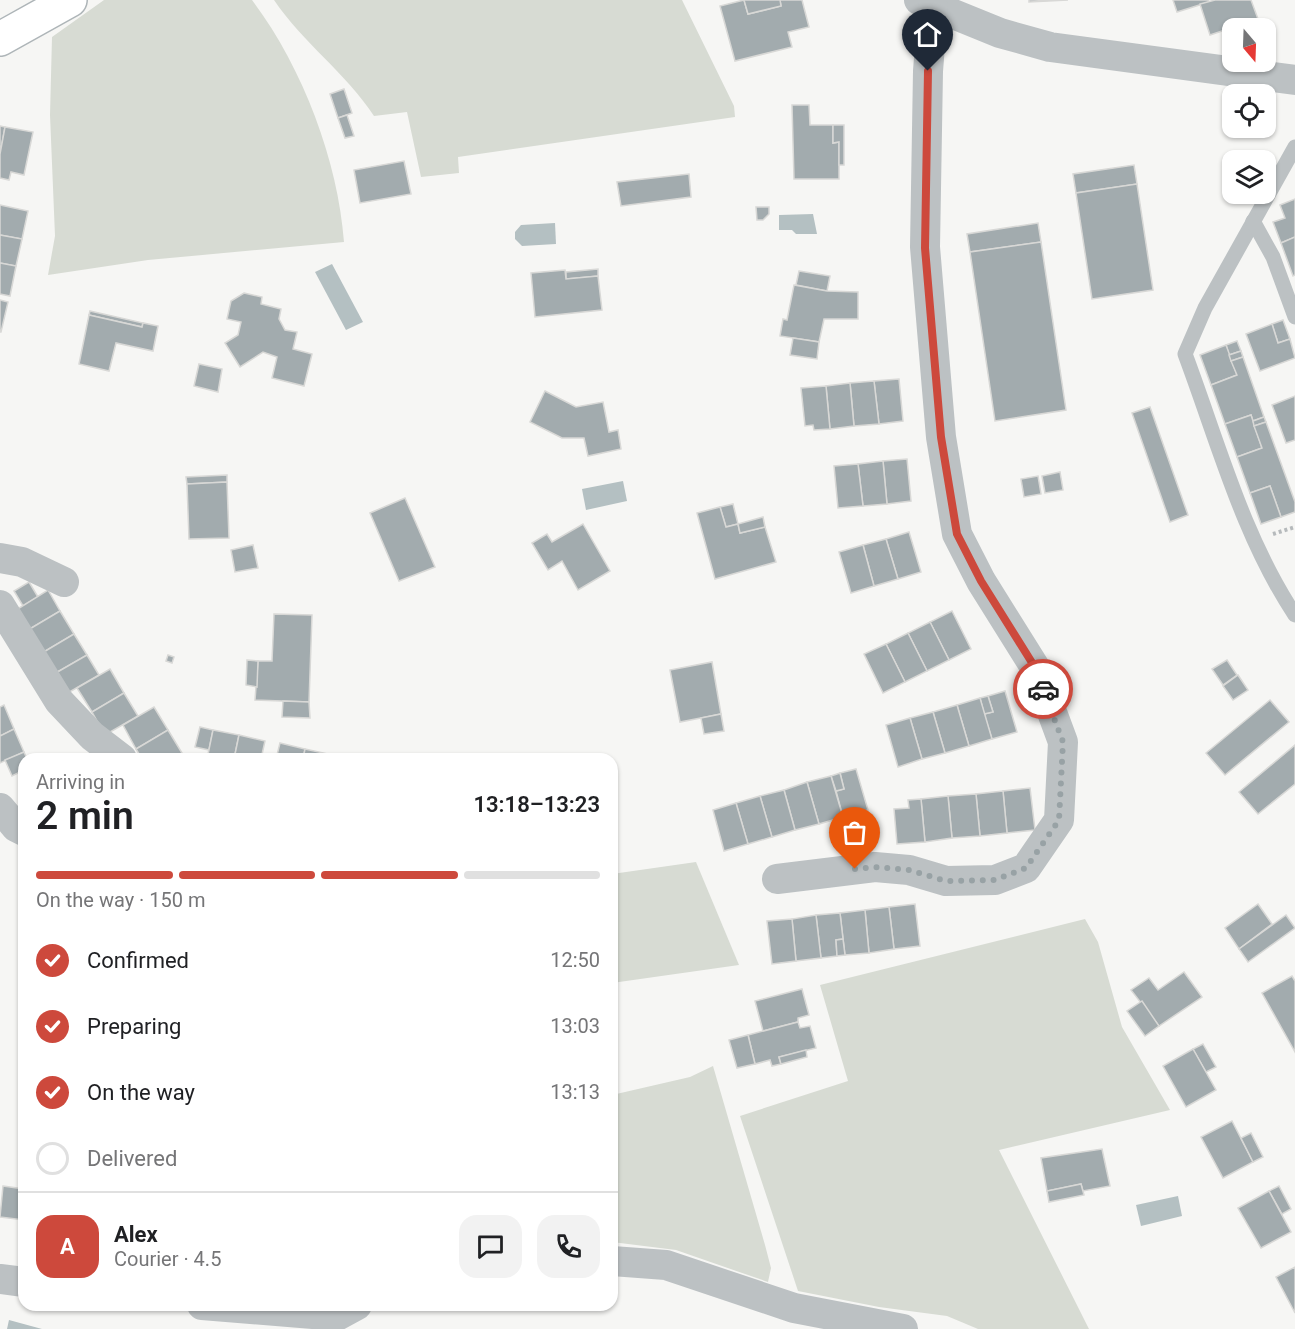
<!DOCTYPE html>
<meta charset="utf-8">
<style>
:root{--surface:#fff;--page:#f2f2f2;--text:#202124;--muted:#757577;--line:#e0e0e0;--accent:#cd493c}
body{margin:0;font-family:Roboto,sans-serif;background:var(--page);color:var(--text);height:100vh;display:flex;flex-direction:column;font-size:22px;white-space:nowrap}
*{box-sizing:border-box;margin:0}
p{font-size:20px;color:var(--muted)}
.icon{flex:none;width:33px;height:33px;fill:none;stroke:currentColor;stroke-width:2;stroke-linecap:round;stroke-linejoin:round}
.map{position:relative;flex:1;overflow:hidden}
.sheet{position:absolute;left:18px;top:753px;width:600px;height:558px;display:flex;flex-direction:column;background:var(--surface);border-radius:18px;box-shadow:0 2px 4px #0004}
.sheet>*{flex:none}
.needle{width:39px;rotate:161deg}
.tools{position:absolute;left:1222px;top:18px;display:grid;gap:12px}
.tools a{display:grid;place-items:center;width:54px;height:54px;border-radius:12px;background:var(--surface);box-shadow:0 2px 4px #0004;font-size:30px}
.pin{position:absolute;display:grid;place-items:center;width:51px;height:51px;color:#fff;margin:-62px -26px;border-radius:50% 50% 50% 0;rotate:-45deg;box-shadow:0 0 6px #0007}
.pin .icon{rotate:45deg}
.courier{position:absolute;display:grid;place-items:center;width:60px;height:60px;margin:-30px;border:4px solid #cd493c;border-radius:50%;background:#fff;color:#222;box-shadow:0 2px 8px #0007}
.head em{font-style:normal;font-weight:600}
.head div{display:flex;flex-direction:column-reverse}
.head{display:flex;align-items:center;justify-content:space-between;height:102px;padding:0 18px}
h1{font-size:39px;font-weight:600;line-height:45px}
.bar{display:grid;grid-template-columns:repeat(4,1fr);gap:9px 6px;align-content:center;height:72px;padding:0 18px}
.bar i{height:8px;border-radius:4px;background:var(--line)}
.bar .selected{background:var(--accent)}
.bar p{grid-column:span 4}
.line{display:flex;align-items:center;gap:15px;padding:0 18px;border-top:2px solid var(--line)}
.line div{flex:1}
.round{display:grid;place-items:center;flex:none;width:63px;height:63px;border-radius:18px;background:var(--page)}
ol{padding:0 18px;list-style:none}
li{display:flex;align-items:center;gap:18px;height:66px}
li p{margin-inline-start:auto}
li .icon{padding:6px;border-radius:50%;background:var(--accent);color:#fff;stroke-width:4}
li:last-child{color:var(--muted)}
li i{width:33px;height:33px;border:3px solid var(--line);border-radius:50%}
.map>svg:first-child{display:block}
</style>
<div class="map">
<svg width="1295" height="1329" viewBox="0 0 1295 1329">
<rect width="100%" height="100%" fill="#f6f6f4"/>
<g fill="#d7dbd3">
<path d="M104,0H252C302,66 338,160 344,242L148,260L48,275L55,236L50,115L52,37Z"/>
<path d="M274,0H682L734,106L735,117L458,157L459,173L421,177L407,112L374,116C346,73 303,43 274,0Z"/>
<polygon points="696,862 739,965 612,983 612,874"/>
<polygon points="1085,919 1098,942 1122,1027 1170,1110 999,1150 1089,1329 978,1329 947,1316 879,1307 798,1291 740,1116 848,1081 820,985"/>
<polygon points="713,1066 765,1245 771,1268 768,1282 676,1250 612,1242 612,1095 690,1077"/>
</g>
<g fill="#b4c0c2">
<polygon points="813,214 817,234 796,234 792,230 779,230 779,215"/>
<polygon points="555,223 556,244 522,246 515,239 515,232 521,225"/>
<polygon points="332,264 363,322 346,330 315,272"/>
<polygon points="623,481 627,501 586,510 582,489"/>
<polygon points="1178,1196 1182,1216 1141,1226 1136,1205"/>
<polygon points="9,1320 42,1329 7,1329"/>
</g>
<g fill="#a2abae" stroke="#d8d8d6" stroke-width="1.5">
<polygon points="744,0 748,14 781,6 780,0 802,0 809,27 788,32 792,47 735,61 720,6"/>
<polygon points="744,0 780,0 781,6 748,14"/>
<polygon points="1029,0 1068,0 1029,2"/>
<polygon points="1173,0 1208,0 1209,2 1177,12"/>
<polygon points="1215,0 1251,0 1258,19 1210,35 1200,4"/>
<polygon points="344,89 352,113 338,118 330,94"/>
<polygon points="792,105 809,105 810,125 833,125 833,143 839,142 839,179 794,179"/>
<polygon points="347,115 354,136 345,138 338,118"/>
<polygon points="833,125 844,125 844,165 839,165 839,142 833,143"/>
<polygon points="0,126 5,127 0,154"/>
<polygon points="5,127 33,132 24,175 11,172 9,180 0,178 0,154"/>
<polygon points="404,161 411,194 360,203 354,170"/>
<polygon points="1134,165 1137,184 1076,193 1073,174"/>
<polygon points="689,174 691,197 621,206 617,182"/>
<polygon points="1137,184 1153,290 1092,299 1076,193"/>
<polygon points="1295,199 1295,237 1281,243 1273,222 1285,218 1280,205"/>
<polygon points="0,205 28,211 22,239 0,235"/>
<polygon points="756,207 769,207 769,214 763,220 757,220"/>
<polygon points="1038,223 1041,242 970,252 967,234"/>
<polygon points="0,235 22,239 16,266 0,263"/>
<polygon points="1295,237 1295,275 1293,276 1281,243"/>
<polygon points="1041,242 1066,410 995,421 970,252"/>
<polygon points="0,263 16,266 10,296 0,294"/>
<polygon points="598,269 598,276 566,279 566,272"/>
<polygon points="565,270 566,279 598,276 602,310 535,317 531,273"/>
<polygon points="799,271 830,276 827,291 796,285"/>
<polygon points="794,285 827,291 858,292 858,319 824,319 819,342 780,336 783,319 787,320"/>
<polygon points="244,293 262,297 261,304 281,309 279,319 285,330 297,332 293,349 312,354 304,386 272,378 277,357 263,352 240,367 225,343 238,335 241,322 227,319 231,301"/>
<polygon points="0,300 8,302 1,332 0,332"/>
<polygon points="90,311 143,323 142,327 89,315"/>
<polygon points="89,315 142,327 143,323 158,326 153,351 116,343 109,371 79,364"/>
<polygon points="1283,320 1290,339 1278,343 1272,324"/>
<polygon points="1272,324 1278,343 1290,339 1295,358 1260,371 1246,334"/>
<polygon points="793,338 819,342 817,359 790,355"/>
<polygon points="1237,341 1241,351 1229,355 1226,345"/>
<polygon points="1226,345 1237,375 1211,385 1200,355"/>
<polygon points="1241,351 1243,357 1231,361 1229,355"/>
<polygon points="1243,357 1264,417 1253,421 1251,415 1225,424 1211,385 1237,375 1231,361"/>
<polygon points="199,364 222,369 218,392 194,386"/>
<polygon points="899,379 903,421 879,424 874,381"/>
<polygon points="874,381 879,424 854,426 850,383"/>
<polygon points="850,383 854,426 830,429 826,386"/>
<polygon points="826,386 830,429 814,430 813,425 805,426 801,388"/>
<polygon points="545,391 576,407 603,402 609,432 618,430 621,449 588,456 584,438 562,438 530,422"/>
<polygon points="1295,396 1295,440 1286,443 1272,405"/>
<polygon points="1150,407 1188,515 1170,522 1132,413"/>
<polygon points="1251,415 1262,448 1237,457 1225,424"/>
<polygon points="1264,417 1266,422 1254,426 1253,421"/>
<polygon points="1266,422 1295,502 1295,512 1281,517 1270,486 1250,493 1237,457 1262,448 1254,426"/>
<polygon points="907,459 911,501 887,504 883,461"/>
<polygon points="883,461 887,504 863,506 858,464"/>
<polygon points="858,464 863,506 838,508 834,466"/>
<polygon points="1060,472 1063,490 1045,493 1042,476"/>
<polygon points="227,475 227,482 187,484 186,477"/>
<polygon points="1038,476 1041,494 1024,497 1021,479"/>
<polygon points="227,482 229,538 189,539 187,484"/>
<polygon points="1270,486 1281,517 1261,524 1250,493"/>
<polygon points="405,498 435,567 399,581 370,513"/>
<polygon points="733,504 738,524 726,527 720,507"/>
<polygon points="720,507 726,527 738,524 740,533 765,527 776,562 715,579 697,513"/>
<polygon points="763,517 765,527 740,533 738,524"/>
<polygon points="583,524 610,571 578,590 562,561 548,570 532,543 547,534 552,542"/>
<polygon points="909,532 921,572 898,579 886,539"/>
<polygon points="886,539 898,579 874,586 863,545"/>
<polygon points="253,545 258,568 235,572 231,550"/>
<polygon points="863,545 874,586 851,593 839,552"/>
<polygon points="29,582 38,597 23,606 14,591"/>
<polygon points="48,590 60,611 28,630 16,610"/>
<polygon points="60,611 74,634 42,653 28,630"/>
<polygon points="952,611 971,649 949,660 930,622"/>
<polygon points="274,614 312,615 309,702 255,700 258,661 272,661"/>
<polygon points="930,622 949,660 927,671 908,633"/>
<polygon points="908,633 927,671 905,682 886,644"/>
<polygon points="74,634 87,655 54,674 42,653"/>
<polygon points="886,644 905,682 883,693 864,654"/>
<polygon points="87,655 99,675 66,694 54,674"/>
<polygon points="168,655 174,657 172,663 166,661"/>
<polygon points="247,660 258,661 257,687 246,685"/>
<polygon points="1227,660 1237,675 1223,685 1212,669"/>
<polygon points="712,662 721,714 680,722 670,670"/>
<polygon points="110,669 124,693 92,712 77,688"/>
<polygon points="1238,675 1248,690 1233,700 1223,686"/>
<polygon points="1005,691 1017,732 992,739 984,714 993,712 988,696"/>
<polygon points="124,693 138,716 105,735 92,712"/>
<polygon points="988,696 993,712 984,714 980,698"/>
<polygon points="980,698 992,739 969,746 957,705"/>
<polygon points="1270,700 1289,722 1225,775 1206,753"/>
<polygon points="283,701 309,702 310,718 282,717"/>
<polygon points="4,705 14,729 0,736 0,707"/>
<polygon points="957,705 969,746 945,753 933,712"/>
<polygon points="154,707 168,730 136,749 123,725"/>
<polygon points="933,712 945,753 922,759 910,718"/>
<polygon points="721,714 724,731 704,734 701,718"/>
<polygon points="910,718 922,759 898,767 886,725"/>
<polygon points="200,727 213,730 209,750 195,747"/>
<polygon points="14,729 24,752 0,763 0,736"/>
<polygon points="168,730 182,753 172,759 142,759 136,749"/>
<polygon points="213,730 239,735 234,759 207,759"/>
<polygon points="239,735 265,741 261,759 234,759"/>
<polygon points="280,743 305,749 303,759 276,759"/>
<polygon points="1295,745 1295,784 1258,814 1239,792"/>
<polygon points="305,749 328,754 327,759 303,759"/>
<polygon points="24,752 27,759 24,759 24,770 12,776 5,760"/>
<polygon points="856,769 868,810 843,817 836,791 844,789 840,773"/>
<polygon points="840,773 844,789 836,791 831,776"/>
<polygon points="831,776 843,817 819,824 807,782"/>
<polygon points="807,782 819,824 795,830 784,790"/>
<polygon points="1030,788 1035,830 1007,833 1003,791"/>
<polygon points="784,790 795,830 772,837 760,796"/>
<polygon points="1003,791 1007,833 980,836 976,794"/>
<polygon points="976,794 980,836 952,838 948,796"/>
<polygon points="760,796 772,837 748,844 736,803"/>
<polygon points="948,796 952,838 925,842 921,799"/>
<polygon points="921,799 925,842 897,844 894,809 909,808 908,800"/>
<polygon points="736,803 748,844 724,851 713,810"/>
<polygon points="915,904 920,946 894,949 889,907"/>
<polygon points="1258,904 1272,924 1239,949 1225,928"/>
<polygon points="889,907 894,949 869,953 865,910"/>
<polygon points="865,910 869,953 845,955 840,913"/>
<polygon points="840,913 843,939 836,940 837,956 821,958 816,915"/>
<polygon points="816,915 821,958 796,961 792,919"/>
<polygon points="1286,915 1295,928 1248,962 1239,949"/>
<polygon points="792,919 796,961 772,964 767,921"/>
<polygon points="843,939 845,955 837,956 836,940"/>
<polygon points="1184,972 1202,997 1159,1026 1131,990 1149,978 1158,990"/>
<polygon points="1292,976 1295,981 1295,1052 1262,993"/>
<polygon points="802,989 809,1015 798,1018 798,1022 763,1031 755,1001"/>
<polygon points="1142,1001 1159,1026 1145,1036 1127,1011"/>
<polygon points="798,1022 800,1028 810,1026 816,1048 779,1057 781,1064 772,1066 770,1060 755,1064 748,1035"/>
<polygon points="748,1035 755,1064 737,1068 729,1040"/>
<polygon points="1203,1044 1216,1067 1206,1072 1193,1049"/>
<polygon points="1193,1049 1216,1090 1186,1107 1163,1066"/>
<polygon points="806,1050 807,1057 781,1064 779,1057"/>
<polygon points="1232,1121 1253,1162 1223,1178 1201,1137"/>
<polygon points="1251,1133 1263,1157 1253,1162 1241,1138"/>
<polygon points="1102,1149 1110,1186 1083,1191 1081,1184 1047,1191 1041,1158"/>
<polygon points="1081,1184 1084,1195 1049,1202 1047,1191"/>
<polygon points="3,1186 24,1189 24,1220 0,1217"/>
<polygon points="1279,1186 1291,1209 1282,1214 1269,1191"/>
<polygon points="1269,1191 1291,1232 1261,1248 1238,1208"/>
<polygon points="1295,1267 1295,1313 1276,1277"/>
</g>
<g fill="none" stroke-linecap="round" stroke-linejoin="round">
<defs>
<polyline id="secondary" points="0,39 70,0"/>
</defs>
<use href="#secondary" stroke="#aeb5b8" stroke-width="36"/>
<polyline stroke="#b6babc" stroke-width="4" stroke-dasharray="3 3" stroke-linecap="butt" points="1273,534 1295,527"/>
<g stroke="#bcc1c3" stroke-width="15">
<path d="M1295,147L1205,308L1185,354C1218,442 1243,537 1295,615"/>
<polyline points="1253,221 1273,257 1295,317"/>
</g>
<g stroke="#bcc1c3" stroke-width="30">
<polyline points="919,0 1000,33 1050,47 1295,80"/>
<polyline points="0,558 22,562 64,582"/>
<polyline points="0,605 59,701 92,736 122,759"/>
<polyline points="0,808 16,827 24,831"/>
<polyline points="777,879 875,867 909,870 946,881 995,880 1026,868 1059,820 1063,742 1036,669 981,581 957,534 941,437 925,247 928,71 933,7"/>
<polyline points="612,1261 666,1265 794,1308 903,1329"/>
<polyline points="0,1279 24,1282"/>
<polyline points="202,1305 337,1316 357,1305"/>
</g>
<use href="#secondary" stroke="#fff" stroke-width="33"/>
</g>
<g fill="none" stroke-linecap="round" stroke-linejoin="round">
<polyline stroke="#98a2a5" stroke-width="6" stroke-dasharray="0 10.8" points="855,869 875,867 909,870 946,881 995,880 1026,868 1059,820 1063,742 1043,689"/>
<polyline stroke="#cd493c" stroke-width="8" points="928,71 925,248 941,437 957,534 981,581 1036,669 1043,689"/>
</g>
</svg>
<div class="tools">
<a><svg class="needle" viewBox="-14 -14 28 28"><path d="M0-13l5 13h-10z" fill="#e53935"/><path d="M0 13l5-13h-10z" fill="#757577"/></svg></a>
<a><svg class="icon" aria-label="locate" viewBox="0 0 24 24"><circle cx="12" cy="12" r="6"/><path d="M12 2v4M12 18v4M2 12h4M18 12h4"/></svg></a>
<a><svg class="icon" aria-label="layers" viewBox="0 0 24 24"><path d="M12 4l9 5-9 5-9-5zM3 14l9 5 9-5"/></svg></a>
</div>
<div class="pin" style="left:855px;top:869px;background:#ea580c"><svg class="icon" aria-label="bag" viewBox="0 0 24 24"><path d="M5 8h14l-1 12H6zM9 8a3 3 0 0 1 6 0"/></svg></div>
<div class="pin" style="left:928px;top:71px;background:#1f2937"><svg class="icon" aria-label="home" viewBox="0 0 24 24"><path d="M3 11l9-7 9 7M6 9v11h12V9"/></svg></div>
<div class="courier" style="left:1043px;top:689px"><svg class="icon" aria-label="car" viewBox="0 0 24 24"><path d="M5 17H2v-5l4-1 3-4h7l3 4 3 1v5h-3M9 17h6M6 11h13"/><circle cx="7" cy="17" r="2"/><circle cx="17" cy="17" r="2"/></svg></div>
<section class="sheet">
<div class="head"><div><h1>2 min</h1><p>Arriving in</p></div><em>13:18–13:23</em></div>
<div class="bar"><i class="selected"></i><i class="selected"></i><i class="selected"></i><i></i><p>On the way · 150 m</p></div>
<ol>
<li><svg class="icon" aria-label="check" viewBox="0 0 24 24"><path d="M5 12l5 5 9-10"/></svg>Confirmed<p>12:50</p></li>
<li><svg class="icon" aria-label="check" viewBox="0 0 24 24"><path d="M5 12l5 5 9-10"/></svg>Preparing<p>13:03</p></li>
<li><svg class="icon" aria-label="check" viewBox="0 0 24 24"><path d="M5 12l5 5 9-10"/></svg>On the way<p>13:13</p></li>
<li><i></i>Delivered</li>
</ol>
<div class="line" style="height:108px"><b class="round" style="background:var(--accent);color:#fff">A</b><div><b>Alex</b><p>Courier · 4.5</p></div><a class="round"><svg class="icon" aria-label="chat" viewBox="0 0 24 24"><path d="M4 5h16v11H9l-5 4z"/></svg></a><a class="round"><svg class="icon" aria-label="phone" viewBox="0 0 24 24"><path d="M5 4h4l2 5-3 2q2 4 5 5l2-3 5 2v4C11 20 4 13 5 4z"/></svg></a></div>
</section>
</div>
